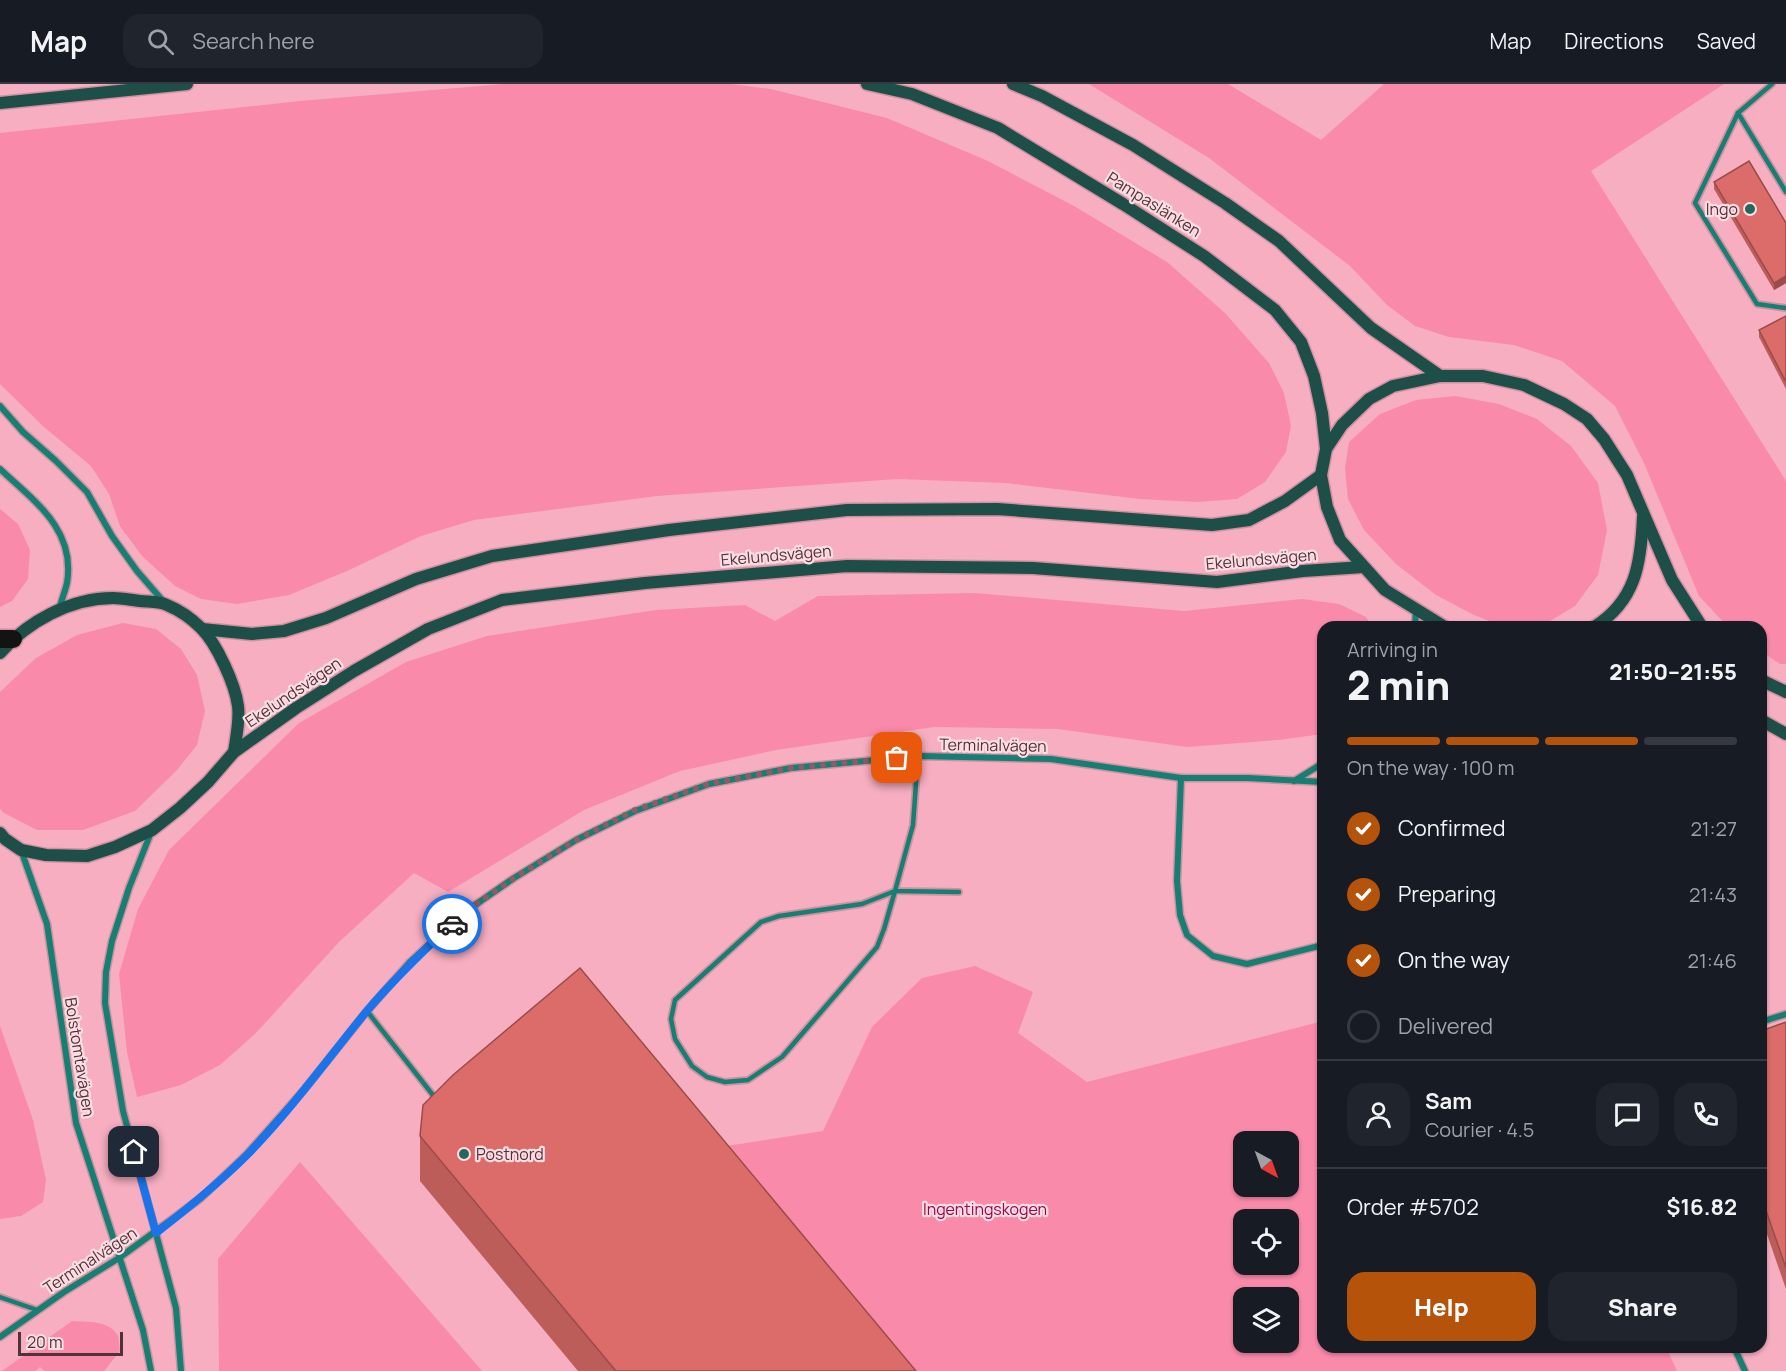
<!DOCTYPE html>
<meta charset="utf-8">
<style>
:root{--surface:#171b24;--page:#20242c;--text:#f1f3f6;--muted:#9ea1a6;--line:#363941;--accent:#b45309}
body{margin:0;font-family:Manrope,sans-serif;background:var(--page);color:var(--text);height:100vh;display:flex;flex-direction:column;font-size:22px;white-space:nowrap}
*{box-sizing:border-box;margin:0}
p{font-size:20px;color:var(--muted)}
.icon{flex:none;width:33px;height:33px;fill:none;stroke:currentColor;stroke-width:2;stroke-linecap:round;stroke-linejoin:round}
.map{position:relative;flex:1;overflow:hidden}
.drawer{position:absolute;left:1317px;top:537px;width:450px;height:732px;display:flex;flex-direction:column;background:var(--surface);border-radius:18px;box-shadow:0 2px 4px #0004}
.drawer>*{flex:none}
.needle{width:39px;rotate:139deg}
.fabs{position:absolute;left:1233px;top:1047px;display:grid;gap:12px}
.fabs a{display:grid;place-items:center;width:66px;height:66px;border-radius:12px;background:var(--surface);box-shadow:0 2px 4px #0004;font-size:30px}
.scale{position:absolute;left:18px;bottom:15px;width:105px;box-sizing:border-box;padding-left:6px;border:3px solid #50333a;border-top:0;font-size:16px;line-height:21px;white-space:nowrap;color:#50333a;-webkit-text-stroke:4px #fcdde4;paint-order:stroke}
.pin{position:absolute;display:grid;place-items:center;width:51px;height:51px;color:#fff;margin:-26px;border-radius:12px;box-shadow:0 3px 9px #0006}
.courier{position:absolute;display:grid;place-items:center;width:60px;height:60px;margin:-30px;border:4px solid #1a73e8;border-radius:50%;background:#fff;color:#222;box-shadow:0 2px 8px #0007}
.overview em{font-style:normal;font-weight:800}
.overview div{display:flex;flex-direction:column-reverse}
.overview{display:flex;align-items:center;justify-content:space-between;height:102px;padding:0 30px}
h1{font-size:39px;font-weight:800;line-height:45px}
.bar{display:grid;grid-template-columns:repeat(4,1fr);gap:9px 6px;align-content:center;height:72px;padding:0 30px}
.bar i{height:8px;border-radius:4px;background:var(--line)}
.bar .active{background:var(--accent)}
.bar p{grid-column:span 4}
.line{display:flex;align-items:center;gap:15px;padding:0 30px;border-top:2px solid var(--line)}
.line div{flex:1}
.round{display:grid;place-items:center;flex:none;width:63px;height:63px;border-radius:18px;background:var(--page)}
ol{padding:0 30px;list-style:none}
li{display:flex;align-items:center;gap:18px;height:66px}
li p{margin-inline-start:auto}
li .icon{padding:6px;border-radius:50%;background:var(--accent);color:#fff;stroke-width:4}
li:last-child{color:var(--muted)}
li i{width:33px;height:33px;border:3px solid var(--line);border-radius:50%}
.primary-button{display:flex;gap:12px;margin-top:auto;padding:12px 30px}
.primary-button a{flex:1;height:69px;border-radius:18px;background:var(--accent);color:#fff;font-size:24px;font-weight:800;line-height:69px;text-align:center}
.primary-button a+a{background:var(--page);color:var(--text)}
header{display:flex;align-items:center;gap:36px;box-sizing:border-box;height:84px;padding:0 30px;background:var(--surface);border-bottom:2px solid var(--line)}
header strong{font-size:28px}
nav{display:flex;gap:33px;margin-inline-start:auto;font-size:21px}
.search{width:420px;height:54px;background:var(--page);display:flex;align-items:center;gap:15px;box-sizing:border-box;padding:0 21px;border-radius:18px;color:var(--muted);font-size:22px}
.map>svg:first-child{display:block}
</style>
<header>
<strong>Map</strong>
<div class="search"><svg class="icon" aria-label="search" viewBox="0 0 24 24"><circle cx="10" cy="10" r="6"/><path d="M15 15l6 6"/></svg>Search here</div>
<nav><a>Map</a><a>Directions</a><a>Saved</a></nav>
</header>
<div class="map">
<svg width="1786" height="1287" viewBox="0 0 1786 1287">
<rect width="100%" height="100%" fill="#f7aec0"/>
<g fill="#fa8aa9" fill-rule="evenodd">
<polygon points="505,0 731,0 771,5 887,34 988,77 1074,122 1167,178 1225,229 1269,279 1284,309 1291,342 1286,368 1265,398 1237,415 1197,418 1140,415 1006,399 897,395 657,412 474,436 421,452 347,487 289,511 237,520 201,515 175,502 142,472 120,442 109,410 91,382 44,343 0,300 0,49 300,17"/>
<polygon points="1089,0 1228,0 1321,56 1384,0 1724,0 1591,87 1786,397 1786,580 1780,580 1761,567 1761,543 1728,543 1699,512 1644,379 1615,322 1562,277 1514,261 1449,253 1415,242 1387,221 1350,182 1209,74"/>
<polygon points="1455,312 1499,320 1537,335 1571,362 1598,399 1607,446 1598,491 1575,522 1540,543 1505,543 1474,531 1436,511 1396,480 1364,446 1348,415 1345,384 1349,358 1380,330 1416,316"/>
<polygon points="0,425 18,440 30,466 28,495 12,517 0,523"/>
<polygon points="974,509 1184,527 1302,515 1339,520 1366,533 1372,543 1323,543 1323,650 1278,656 1187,663 1058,645 934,643 776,666 680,687 584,726 448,808 414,789 339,858 256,949 220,981 181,1001 137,1013 127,968 119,890 138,825 169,766 299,639 406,578 487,552 656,526 745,521 775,537 818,512"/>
<polygon points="123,539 156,545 181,565 197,591 205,627 197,661 176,687 135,727 83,746 37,746 4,729 0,725 0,608 36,574 77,551"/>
<path d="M975,882L1033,908L1018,949L1087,998L1323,937V1263H1666L1677,1287H909L720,1063L823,1047L872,943L922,894ZM1244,1058H1288V1102H1244ZM1244,1136H1288V1180H1244ZM1244,1214H1288V1258H1244Z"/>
<polygon points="0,942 33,1036 46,1096 43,1118 21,1132 0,1135"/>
<polygon points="300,1078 482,1287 219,1287 218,1175"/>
<path d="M72,1237C86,1238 110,1236 118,1252C119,1255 119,1263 120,1267L104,1287H45L40,1283L35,1287H2Z"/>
</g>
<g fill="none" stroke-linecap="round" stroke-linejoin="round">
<defs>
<g id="lane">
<polyline points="1772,0 1738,29 1786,108"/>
<polyline points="1738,29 1695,119 1757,220 1786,224"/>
<polyline points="918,672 913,741 895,807 959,808"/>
<polygon points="895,807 884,845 877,863 782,973 748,996 725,998 707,993 692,982 675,955 671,935 675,916 761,838 779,832 862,820"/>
<polyline points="367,927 436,1015"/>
<polyline points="0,1213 37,1226"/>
</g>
<g id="street">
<polyline points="0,322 23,348 56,377 87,408 112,452 137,487 163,517"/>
<path d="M0,385C34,417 76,445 67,499C65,508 61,517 59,526"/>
<polyline points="1415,543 1416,525"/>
<polyline points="1181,694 1177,797 1180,831 1187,851 1213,872 1247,880 1323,861"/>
<polyline points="1294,697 1323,679"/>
<polyline points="152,746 129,804 112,857 106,888 105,919 123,1027 176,1224 181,1287"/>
<polyline points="21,766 47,840 76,1039 143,1246 151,1287"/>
<polyline points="1761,938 1786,930"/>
<polyline points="0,1253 64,1208 119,1174 201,1114 247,1070 303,1007 367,927 410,878 462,830 514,794 576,756 635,727 709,700 791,684 918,672 1051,675 1181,694 1248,694 1323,698"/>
<polyline points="1734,1263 1745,1287"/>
</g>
<g id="secondary">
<polyline points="867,0 912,10 998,44 1123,120 1204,172 1275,226 1301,258 1314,292 1322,329 1326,365"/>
<polyline points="1013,0 1042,12 1133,61 1225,119 1279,157 1371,244 1440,292"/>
<polyline points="0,19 187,0"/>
<polyline points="1445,543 1385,506 1340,456 1327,423 1321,391 1326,365 1342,341 1369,315 1393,302 1440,292 1483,292 1524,301 1564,320 1587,335 1604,355 1627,391 1672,496 1702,543"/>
<path d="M1594,543C1636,517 1641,479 1643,433"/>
<polyline points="202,545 252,550 284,547 326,534 416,495 492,472 669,446 847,426 997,425 1212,441 1249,436 1285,417 1321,391"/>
<path d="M0,569C27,538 70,514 113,514C122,514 131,516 140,517C149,518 159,517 167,521C179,526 192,535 201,544C217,560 235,600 238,622C240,636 236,654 234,668"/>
<polyline points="1761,596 1786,608"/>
<polyline points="1761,636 1786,650"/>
<polyline points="0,749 5,755 21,766 46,771 87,772 115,763 152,746 180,724 208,698 234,668 296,624 354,587 428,545 502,516 645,499 847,482 1033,484 1217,498 1303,487 1363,483"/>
</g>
<polyline id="highway" points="0,555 13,555"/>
</defs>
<use href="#lane" stroke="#cf90a0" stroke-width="8"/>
<use href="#street" stroke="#cf90a0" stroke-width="9"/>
<use href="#secondary" stroke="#cf90a0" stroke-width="15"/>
<use href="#highway" stroke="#cf90a0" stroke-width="21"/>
<use href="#lane" stroke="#157f73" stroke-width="4.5"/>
<use href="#street" stroke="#157f73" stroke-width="6"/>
<use href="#secondary" stroke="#1d4f48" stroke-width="12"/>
<use href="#highway" stroke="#131313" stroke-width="18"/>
</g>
<g fill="#bd5d5a">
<polygon points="1714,98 1786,139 1786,199 1774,206 1714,105"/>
<polygon points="1786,232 1786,305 1759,253 1759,246"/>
<polygon points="1786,938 1786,1205 1761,1133 1761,947"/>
<polygon points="420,1052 916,1287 578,1287 420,1097"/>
</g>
<polygon fill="#9a4c4a" points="1786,192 1786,199 1774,206 1774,199"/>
<g fill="#dc6c69" stroke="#9a4c4a" stroke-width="1.5">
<polygon points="1749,77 1786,139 1786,192 1774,199 1714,98"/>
<polygon points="1786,232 1786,298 1759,246"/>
<polygon points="580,884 916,1287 616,1287 420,1052 423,1021 453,991"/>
<polygon points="1786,938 1786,1184 1761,1112 1761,947"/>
</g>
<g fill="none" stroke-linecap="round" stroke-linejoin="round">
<polyline stroke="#8a5e69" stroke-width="6" stroke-dasharray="0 10.8" points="452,840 462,830 514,794 576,756 635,726 709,700 791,684 897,674"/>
<path stroke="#1a73e8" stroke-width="8" d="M134,1068L156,1149C187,1125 218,1100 246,1072C290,1027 327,976 366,928C393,896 422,868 452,840"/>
</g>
<g fill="#216960" stroke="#fcdde4" stroke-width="2">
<circle cx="1750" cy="125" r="6"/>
<circle cx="464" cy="1070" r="6"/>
</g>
<g text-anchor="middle" stroke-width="4.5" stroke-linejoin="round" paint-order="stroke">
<g font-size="16" fill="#50333a" stroke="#fcdde4">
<text transform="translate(1154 120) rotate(32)" y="6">Pampaslänken</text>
<text transform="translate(776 471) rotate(-5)" y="6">Ekelundsvägen</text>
<text transform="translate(1261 475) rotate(-5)" y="6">Ekelundsvägen</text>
<text transform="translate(293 608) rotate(-34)" y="6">Ekelundsvägen</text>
<text transform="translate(993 661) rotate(1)" y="6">Terminalvägen</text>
<text transform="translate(80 973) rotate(81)" y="6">Bolstomtavägen</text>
<text transform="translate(90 1176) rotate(-33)" y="6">Terminalvägen</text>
</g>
<g font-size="16" fill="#50333a" stroke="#fcdde4" text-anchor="end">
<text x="1738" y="131">Ingo</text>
<text x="476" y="1076" text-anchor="start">Postnord</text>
</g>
<g font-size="16" fill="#960848" stroke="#fcdde4">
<text x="985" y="1131">Ingentingskogen</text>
</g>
</g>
</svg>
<div class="fabs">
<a><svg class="needle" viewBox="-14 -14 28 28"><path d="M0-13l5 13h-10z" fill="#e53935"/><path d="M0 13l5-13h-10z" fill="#9ea1a6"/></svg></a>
<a><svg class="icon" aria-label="locate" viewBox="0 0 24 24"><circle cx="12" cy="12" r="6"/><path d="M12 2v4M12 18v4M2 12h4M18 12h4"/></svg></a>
<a><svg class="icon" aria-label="layers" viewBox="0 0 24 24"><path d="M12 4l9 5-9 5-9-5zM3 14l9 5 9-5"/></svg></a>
</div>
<div class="scale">20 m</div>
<div class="pin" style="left:897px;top:674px;background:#ea580c"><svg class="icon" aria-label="bag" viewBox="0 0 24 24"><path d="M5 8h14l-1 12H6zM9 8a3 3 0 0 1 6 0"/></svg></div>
<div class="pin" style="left:134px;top:1068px;background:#1f2937"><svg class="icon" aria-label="home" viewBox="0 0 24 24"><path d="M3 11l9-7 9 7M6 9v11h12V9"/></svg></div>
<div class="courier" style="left:452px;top:840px"><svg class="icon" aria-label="car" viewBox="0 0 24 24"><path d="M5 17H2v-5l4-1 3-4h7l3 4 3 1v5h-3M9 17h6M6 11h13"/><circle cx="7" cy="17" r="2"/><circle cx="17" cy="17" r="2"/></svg></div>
<section class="drawer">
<div class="overview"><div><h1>2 min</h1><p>Arriving in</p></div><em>21:50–21:55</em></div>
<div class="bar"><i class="active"></i><i class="active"></i><i class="active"></i><i></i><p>On the way · 100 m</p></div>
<ol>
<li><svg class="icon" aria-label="check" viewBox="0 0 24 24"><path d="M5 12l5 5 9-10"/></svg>Confirmed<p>21:27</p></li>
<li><svg class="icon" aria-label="check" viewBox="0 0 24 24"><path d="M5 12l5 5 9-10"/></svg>Preparing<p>21:43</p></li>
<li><svg class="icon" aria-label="check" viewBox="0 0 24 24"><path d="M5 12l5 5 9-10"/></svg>On the way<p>21:46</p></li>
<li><i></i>Delivered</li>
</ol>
<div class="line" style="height:108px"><a class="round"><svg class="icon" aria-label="person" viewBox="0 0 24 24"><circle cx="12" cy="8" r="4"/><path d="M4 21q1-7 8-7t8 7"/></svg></a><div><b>Sam</b><p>Courier · 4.5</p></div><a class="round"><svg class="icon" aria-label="chat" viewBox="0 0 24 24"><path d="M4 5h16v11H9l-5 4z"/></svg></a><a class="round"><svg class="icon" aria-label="phone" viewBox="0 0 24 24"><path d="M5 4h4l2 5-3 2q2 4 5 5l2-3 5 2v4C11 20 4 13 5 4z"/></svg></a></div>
<div class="line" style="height:78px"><div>Order #5702</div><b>$16.82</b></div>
<div class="primary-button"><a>Help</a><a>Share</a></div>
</section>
</div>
